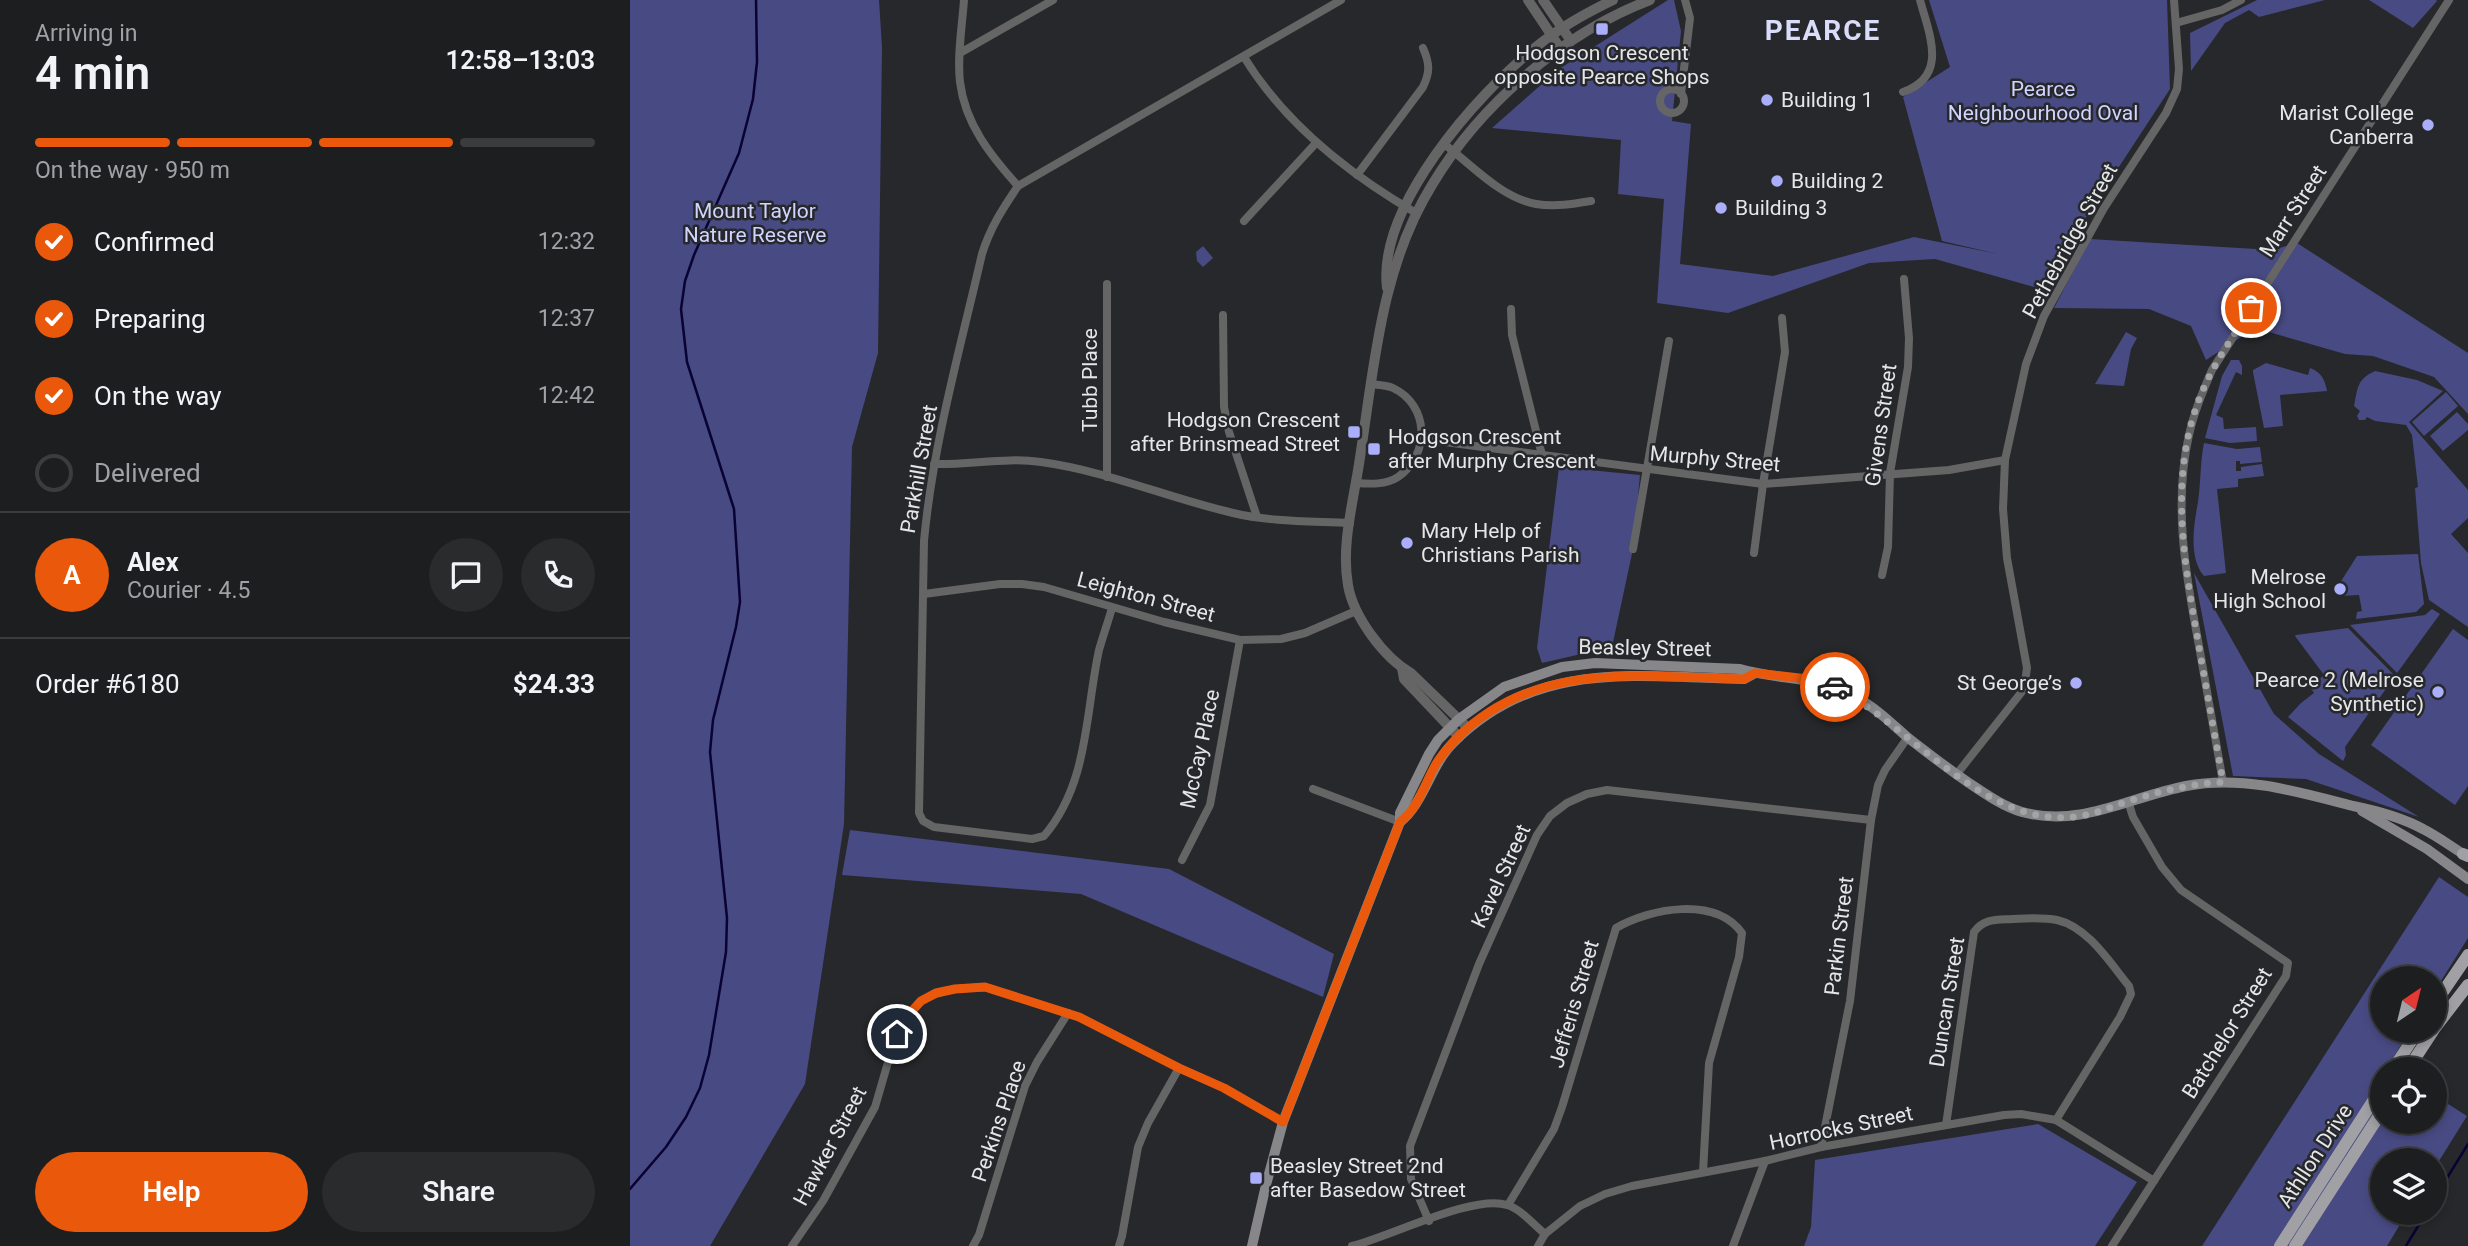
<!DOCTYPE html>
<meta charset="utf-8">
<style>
:root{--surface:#1d1e20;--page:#2a2b2d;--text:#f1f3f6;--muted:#a0a2a5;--line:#3b3c3e;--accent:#ea580c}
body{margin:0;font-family:Roboto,sans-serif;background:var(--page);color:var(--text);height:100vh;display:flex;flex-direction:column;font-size:26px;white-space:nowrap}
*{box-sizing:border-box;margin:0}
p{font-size:23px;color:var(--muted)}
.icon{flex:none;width:38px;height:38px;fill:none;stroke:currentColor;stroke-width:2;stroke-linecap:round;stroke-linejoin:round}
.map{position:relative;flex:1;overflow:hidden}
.sheet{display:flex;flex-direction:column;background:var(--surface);width:630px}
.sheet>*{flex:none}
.needle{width:46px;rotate:35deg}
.fabs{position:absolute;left:1740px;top:966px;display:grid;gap:14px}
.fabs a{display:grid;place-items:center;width:77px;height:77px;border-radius:50%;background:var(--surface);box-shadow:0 4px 10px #0003,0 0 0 2px var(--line);font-size:35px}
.pin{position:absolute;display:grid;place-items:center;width:60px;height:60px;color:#fff;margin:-30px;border:4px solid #fff;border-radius:50%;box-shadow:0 2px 7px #0007}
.courier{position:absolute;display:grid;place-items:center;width:70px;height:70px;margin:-35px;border:5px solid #ea580c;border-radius:50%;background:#fff;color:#222;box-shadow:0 2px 9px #0007}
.headline em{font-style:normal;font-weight:600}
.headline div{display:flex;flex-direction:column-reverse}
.headline{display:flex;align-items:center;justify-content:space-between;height:119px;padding:0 35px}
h1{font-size:46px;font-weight:600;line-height:52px}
.bar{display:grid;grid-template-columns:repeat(4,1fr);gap:10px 7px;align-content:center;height:84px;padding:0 35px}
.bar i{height:9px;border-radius:5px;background:var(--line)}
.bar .active{background:var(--accent)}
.bar p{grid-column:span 4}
.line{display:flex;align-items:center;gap:18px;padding:0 35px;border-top:2px solid var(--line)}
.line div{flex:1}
.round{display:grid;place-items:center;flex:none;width:74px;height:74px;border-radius:37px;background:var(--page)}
ol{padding:0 35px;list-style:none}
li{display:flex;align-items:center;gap:21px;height:77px}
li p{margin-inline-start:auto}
li .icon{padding:7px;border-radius:50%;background:var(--accent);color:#fff;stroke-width:4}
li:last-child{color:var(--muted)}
li i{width:38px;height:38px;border:4px solid var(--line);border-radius:50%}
.primary-button{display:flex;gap:14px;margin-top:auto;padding:14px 35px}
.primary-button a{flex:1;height:80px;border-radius:42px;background:var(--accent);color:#fff;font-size:28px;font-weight:600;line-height:80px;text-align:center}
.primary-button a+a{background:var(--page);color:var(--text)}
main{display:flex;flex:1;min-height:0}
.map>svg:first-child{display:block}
</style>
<main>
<section class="sheet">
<div class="headline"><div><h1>4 min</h1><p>Arriving in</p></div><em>12:58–13:03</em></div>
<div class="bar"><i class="active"></i><i class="active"></i><i class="active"></i><i></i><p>On the way · 950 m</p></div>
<ol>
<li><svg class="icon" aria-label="check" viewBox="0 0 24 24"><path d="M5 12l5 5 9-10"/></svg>Confirmed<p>12:32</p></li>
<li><svg class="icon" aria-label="check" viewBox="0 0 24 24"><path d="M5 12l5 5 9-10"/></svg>Preparing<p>12:37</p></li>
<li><svg class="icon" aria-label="check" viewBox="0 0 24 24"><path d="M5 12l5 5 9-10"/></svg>On the way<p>12:42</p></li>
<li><i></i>Delivered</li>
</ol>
<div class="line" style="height:126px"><b class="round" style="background:var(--accent);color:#fff">A</b><div><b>Alex</b><p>Courier · 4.5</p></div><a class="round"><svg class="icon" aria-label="chat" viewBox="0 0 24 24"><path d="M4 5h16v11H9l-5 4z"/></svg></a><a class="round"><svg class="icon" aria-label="phone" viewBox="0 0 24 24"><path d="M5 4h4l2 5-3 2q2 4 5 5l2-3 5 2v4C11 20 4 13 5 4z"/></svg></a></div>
<div class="line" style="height:91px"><div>Order #6180</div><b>$24.33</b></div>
<div class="primary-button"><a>Help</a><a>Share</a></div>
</section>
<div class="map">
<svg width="1838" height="1246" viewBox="0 0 1838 1246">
<rect width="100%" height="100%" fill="#27282b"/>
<g fill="#484a83">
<polygon points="0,0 249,0 252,47 248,353 222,447 214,824 175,1084 80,1246 0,1246"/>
<polygon points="1038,0 1044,0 1051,31 1042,121 1061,124 1050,264 1143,276 1284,237 1368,254 1312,241 1273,97 1320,67 1299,0 1537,0 1540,89 1424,266 1415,290 1305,259 1239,263 1098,313 1027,303 1034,199 988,194 991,140 862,128 929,69"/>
<polygon points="1627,0 1695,0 1629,17 1619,10 1595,23 1561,71 1560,33"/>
<polygon points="1739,0 1806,0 1807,1 1783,28"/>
<polygon points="1460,239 1642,250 1667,243 1838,353 1838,414 1804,377 1743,356 1715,354 1625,328 1576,360 1561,326 1519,309 1424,308"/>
<polygon points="573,246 583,258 573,267 567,261 566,252"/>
<polygon points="1496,332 1507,338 1501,349 1494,386 1465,384"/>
<polygon points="1601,360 1609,360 1612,366 1612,375 1606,372 1586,415 1593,418 1594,429 1626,427 1627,441 1600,443 1575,438 1592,376"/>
<path d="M1636,363L1678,375L1680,368C1692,372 1695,381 1697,391L1650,395L1653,426L1634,428L1623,372V370Z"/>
<path d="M1745,371L1787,380L1813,391L1779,422L1838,490V518L1821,534L1838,553V627L1799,600L1791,563L1785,488L1788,487L1782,435L1776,425L1745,421L1737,417L1735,420H1729L1727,416L1730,411L1724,406C1728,388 1726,380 1745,371Z"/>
<polygon points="1816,392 1828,406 1794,436 1782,422"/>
<polygon points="1827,412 1838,424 1838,430 1813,451 1800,436"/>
<path d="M1574,443L1607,449L1630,447L1632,462L1610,464V461H1606V471H1611V467L1632,464L1634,476L1608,479V487L1587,489L1596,573L1574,576C1558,557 1564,524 1568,502C1571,482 1570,462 1574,443Z"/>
<polygon points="929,467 1010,475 1003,549 982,647 912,663 907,648"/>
<polygon points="1788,554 1794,604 1786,612 1726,619 1727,612 1732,611 1729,595 1709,596 1708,586 1727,556"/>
<polygon points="1564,573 1644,714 1689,754 1789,817 1676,779 1603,776"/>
<polygon points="1802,609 1810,614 1767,673 1720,625 1795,615"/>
<polygon points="1718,628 1765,676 1715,747 1716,755 1713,761 1658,717 1671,703 1684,693 1680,687 1694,675 1665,636 1666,635"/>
<polygon points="1823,629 1838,640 1838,786 1825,805 1741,745"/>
<polygon points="220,830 539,869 704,954 693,997 451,894 212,875"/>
<polygon points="1809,877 1838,897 1838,938 1804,992 1804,978 1752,978 1752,1031 1780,1031 1759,1064 1766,1069 1752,1069 1752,1122 1804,1122 1804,1095 1837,1116 1804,1169 1804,1160 1752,1160 1752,1213 1777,1213 1757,1246 1572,1246"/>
<polygon points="1408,1124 1507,1182 1465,1246 1174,1246 1181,1227 1185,1160"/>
</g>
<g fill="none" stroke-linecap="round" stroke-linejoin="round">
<g stroke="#0b0234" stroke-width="2.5">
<polyline points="0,1189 36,1147 56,1117 70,1088 79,1055 96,952 97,918 80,752 83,720 106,627 110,602 104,509 57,362 51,309 55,281 64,255 109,153 123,99 127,62 126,0"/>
<polyline points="1804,1199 1838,1144"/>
<polyline points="1776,1246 1796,1213"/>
</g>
<g stroke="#656566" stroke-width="8">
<path d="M334,0C332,27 327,56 330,82C335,124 361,156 388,186"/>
<polyline points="1546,23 1592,10 1611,0"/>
<polyline points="330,53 423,0"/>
<path d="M614,57C655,124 719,174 786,213"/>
<circle cx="1042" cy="101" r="12"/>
<path d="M1273,92C1319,76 1299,34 1290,0"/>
<polyline points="1051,94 1060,18 1055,0"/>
<path d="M814,144C841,164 871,198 906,204C925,207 943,204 961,201"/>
<path d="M727,175L793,87C800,72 800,64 793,48"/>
<polyline points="614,221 686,143"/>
<polyline points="477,284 477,477"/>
<polyline points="881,309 882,335 912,455"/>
<polyline points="593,315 594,407 599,432 627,517"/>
<polyline points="792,439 1133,484 1319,470 1375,460"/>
<path d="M304,464C340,465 376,457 411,462C477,471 538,498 603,513C641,522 681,521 720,523"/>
<path d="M726,483C740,484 756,485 768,477C801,454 799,405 763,388C757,385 748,385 741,384"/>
<polyline points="1003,549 1039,341"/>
<polyline points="1124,553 1133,484 1155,352 1152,318"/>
<polyline points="1252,575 1258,547 1260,473 1278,367 1279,338 1274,279"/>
<polyline points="294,594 370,584 392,584 414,587 534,622 610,640 651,639 675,633 726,611"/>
<path d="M482,608C478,622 473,636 469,650C455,714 459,783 414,836L402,839L304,827L293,821L289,813L294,541C303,444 330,349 352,254C360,228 373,208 388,186L711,0"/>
<polyline points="1326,775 1394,689 1397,668 1377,558 1373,509 1375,460 1396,364 1414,316 1474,208 1536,113 1547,89 1549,69 1544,0"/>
<path d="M1593,782C1585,737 1577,692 1569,646C1556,577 1543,505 1559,435C1564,412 1573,391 1582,370L1819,0"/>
<polyline points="683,789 770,822"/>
<polyline points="552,860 580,805 610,640"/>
<path d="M1316,1125L1344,932C1354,918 1367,920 1383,919C1398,918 1413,917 1427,920C1458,927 1480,963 1499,986L1501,994L1490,1017L1426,1120"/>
<polyline points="1191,1147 1220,1001 1241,820 1248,785 1255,770 1278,737"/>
<path d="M878,1205L924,1129L932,1107L986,928C1021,908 1085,896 1112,933L1109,957L1079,1063L1073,1172"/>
<polyline points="799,1221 781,1179 780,1146 849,964 907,835 920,816 937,803 957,794 977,790 1241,820"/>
<polyline points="162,1246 193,1201 245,1107 261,1052 273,1021 291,1001 306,994 325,989 355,987 449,1017 549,1068 594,1088 653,1122"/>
<polyline points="343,1246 349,1235 395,1086 407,1062 438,1013"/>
<polyline points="489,1246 492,1236 508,1147 518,1123 549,1068"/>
<path d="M722,1246C760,1237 843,1194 877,1205C891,1209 904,1225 915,1234"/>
<polyline points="908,1246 915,1234 950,1206 975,1194 1002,1186 1135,1161 1191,1147 1374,1115 1391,1114 1426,1120 1524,1181"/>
<polyline points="1103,1246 1135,1161"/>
<polyline points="1482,1246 1656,976 1658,963 1551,890 1532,867 1503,817 1498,801"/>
</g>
<g stroke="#656566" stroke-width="10">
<polyline points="898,0 930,48"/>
<polyline points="913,0 941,41"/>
<path d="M757,288C747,207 846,95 906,47C929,28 956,13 983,0"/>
<polyline points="772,668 774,679 829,737"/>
<path d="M838,728L781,673C754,658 723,616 718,585C711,546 723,503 729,464C744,369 750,269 802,185C850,105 933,33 1020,0"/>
</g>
<g stroke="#87878a" stroke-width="10">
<polyline points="1732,811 1797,849 1838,879"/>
<path d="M770,822C794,803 800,766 823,743C906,659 1006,677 1114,679L1125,673"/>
<path d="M622,1246L636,1185L653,1122L770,822V813L799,754L808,740L829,719L874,687L932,667L965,663L1110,669C1152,681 1186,675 1227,698C1246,708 1261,723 1277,737C1299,754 1322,772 1345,787C1360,797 1375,807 1392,812C1451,828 1499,797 1556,786C1613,775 1669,792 1723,806C1748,811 1771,817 1793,829C1809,837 1823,848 1838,857"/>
</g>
<g stroke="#a1a1a5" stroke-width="12">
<polyline points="1833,854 1838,856"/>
<polyline points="1804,1005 1838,955"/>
<polyline points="1804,1029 1838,985"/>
<polyline points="1763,1069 1788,1031"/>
<polyline points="1778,1069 1803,1031"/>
<polyline points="1650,1246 1752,1087"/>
<polyline points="1665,1246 1752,1111"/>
</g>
</g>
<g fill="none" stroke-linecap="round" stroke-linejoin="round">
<path stroke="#a2a4a6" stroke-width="7" stroke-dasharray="0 12.6" d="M1205,687C1280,725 1353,826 1443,817C1463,815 1480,807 1499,801C1530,791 1561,784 1593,782C1585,737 1577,692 1569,647C1555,567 1539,484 1567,405C1579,370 1601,340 1621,308"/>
<path stroke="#ea580c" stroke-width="9" d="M267,1034L273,1021L291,1001L306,993L325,989L355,987L449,1017L549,1068L594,1088L653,1122L770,822C788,809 795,783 806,764C811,755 819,747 826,739C906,659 1011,677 1114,679L1125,673L1178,679L1205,687"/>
</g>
<g fill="#abaffb" stroke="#27282b" stroke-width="2.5">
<rect x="965" y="22" width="14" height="14" rx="3.5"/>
<circle cx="1137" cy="100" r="7"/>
<circle cx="1798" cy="125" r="7"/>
<circle cx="1147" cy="181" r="7"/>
<circle cx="1091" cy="208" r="7"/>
<rect x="717" y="425" width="14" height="14" rx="3.5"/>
<rect x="737" y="442" width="14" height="14" rx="3.5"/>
<circle cx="777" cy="543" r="7"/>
<circle cx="1710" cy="589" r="7"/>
<circle cx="1446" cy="683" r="7"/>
<circle cx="1808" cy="692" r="7"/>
<rect x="619" y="1171" width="14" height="14" rx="3.5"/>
</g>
<g text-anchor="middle" stroke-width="5" stroke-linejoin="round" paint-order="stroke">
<g font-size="21" fill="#e5e6e8" stroke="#27282b" text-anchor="start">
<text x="972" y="60" text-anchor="middle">Hodgson Crescent<tspan x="972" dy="24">opposite Pearce Shops</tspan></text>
<text x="1151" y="107">Building 1</text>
<text x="1784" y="120" text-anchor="end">Marist College<tspan x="1784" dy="24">Canberra</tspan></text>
<text x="1161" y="188">Building 2</text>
<text x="1105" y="215">Building 3</text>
<text x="710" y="427" text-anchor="end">Hodgson Crescent<tspan x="710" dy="24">after Brinsmead Street</tspan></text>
<text x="758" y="444">Hodgson Crescent<tspan x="758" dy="24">after Murphy Crescent</tspan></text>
<text x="791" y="538">Mary Help of<tspan x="791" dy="24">Christians Parish</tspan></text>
<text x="1696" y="584" text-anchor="end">Melrose<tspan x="1696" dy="24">High School</tspan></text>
<text x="1794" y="687" text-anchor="end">Pearce 2 (Melrose<tspan x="1794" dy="24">Synthetic)</tspan></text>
<text x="1432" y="690" text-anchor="end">St George’s</text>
<text x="640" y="1173">Beasley Street 2nd<tspan x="640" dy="24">after Basedow Street</tspan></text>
</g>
<g font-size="21" fill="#d0d4fe" stroke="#27282b">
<text x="1413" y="96">Pearce<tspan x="1413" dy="24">Neighbourhood Oval</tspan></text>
<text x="125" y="218">Mount Taylor<tspan x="125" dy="24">Nature Reserve</tspan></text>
</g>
<g font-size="21" fill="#e5e6e8" stroke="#27282b">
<text transform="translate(1663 211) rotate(-57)" y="7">Marr Street</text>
<text transform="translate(1440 241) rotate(-61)" y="7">Pethebridge Street</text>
<text transform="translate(460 380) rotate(-90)" y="7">Tubb Place</text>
<text transform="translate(1251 425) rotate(-82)" y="7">Givens Street</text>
<text transform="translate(1085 459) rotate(5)" y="7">Murphy Street</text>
<text transform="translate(289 469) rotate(-80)" y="7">Parkhill Street</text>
<text transform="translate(516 597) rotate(15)" y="7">Leighton Street</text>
<text transform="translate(1015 648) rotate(1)" y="7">Beasley Street</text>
<text transform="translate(570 749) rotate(-78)" y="7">McCay Place</text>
<text transform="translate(871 876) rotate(-65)" y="7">Kavel Street</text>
<text transform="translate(1209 936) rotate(-83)" y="7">Parkin Street</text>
<text transform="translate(1317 1002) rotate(-81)" y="7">Duncan Street</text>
<text transform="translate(944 1004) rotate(-74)" y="7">Jefferis Street</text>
<text transform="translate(1597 1033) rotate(-58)" y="7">Batchelor Street</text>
<text transform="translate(369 1121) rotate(-71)" y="7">Perkins Place</text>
<text transform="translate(1211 1128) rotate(-12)" y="7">Horrocks Street</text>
<text transform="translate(200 1146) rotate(-62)" y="7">Hawker Street</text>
<text transform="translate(1685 1156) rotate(-57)" y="7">Athllon Drive</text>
</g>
<g font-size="28" font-weight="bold" letter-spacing="2" fill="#daddfa" stroke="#27282b">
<text x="1193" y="40">PEARCE</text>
</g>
</g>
</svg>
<div class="fabs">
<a><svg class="needle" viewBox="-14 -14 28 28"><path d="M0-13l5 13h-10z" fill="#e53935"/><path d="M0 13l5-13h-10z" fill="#a0a2a5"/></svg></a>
<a><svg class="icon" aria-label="locate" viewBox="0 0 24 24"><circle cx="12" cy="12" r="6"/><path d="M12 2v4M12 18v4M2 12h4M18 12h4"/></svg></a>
<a><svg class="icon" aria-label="layers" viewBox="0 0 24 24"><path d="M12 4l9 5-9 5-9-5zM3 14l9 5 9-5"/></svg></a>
</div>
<div class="pin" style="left:1621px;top:308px;background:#ea580c"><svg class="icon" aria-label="bag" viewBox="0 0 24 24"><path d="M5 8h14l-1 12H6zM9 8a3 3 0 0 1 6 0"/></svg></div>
<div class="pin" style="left:267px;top:1034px;background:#1f2937"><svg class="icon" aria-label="home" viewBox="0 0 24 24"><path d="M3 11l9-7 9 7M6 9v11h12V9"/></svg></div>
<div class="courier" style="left:1205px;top:687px"><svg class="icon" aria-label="car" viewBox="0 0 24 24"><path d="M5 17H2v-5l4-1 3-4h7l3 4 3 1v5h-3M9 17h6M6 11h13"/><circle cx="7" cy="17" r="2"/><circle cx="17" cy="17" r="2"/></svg></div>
</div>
</main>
